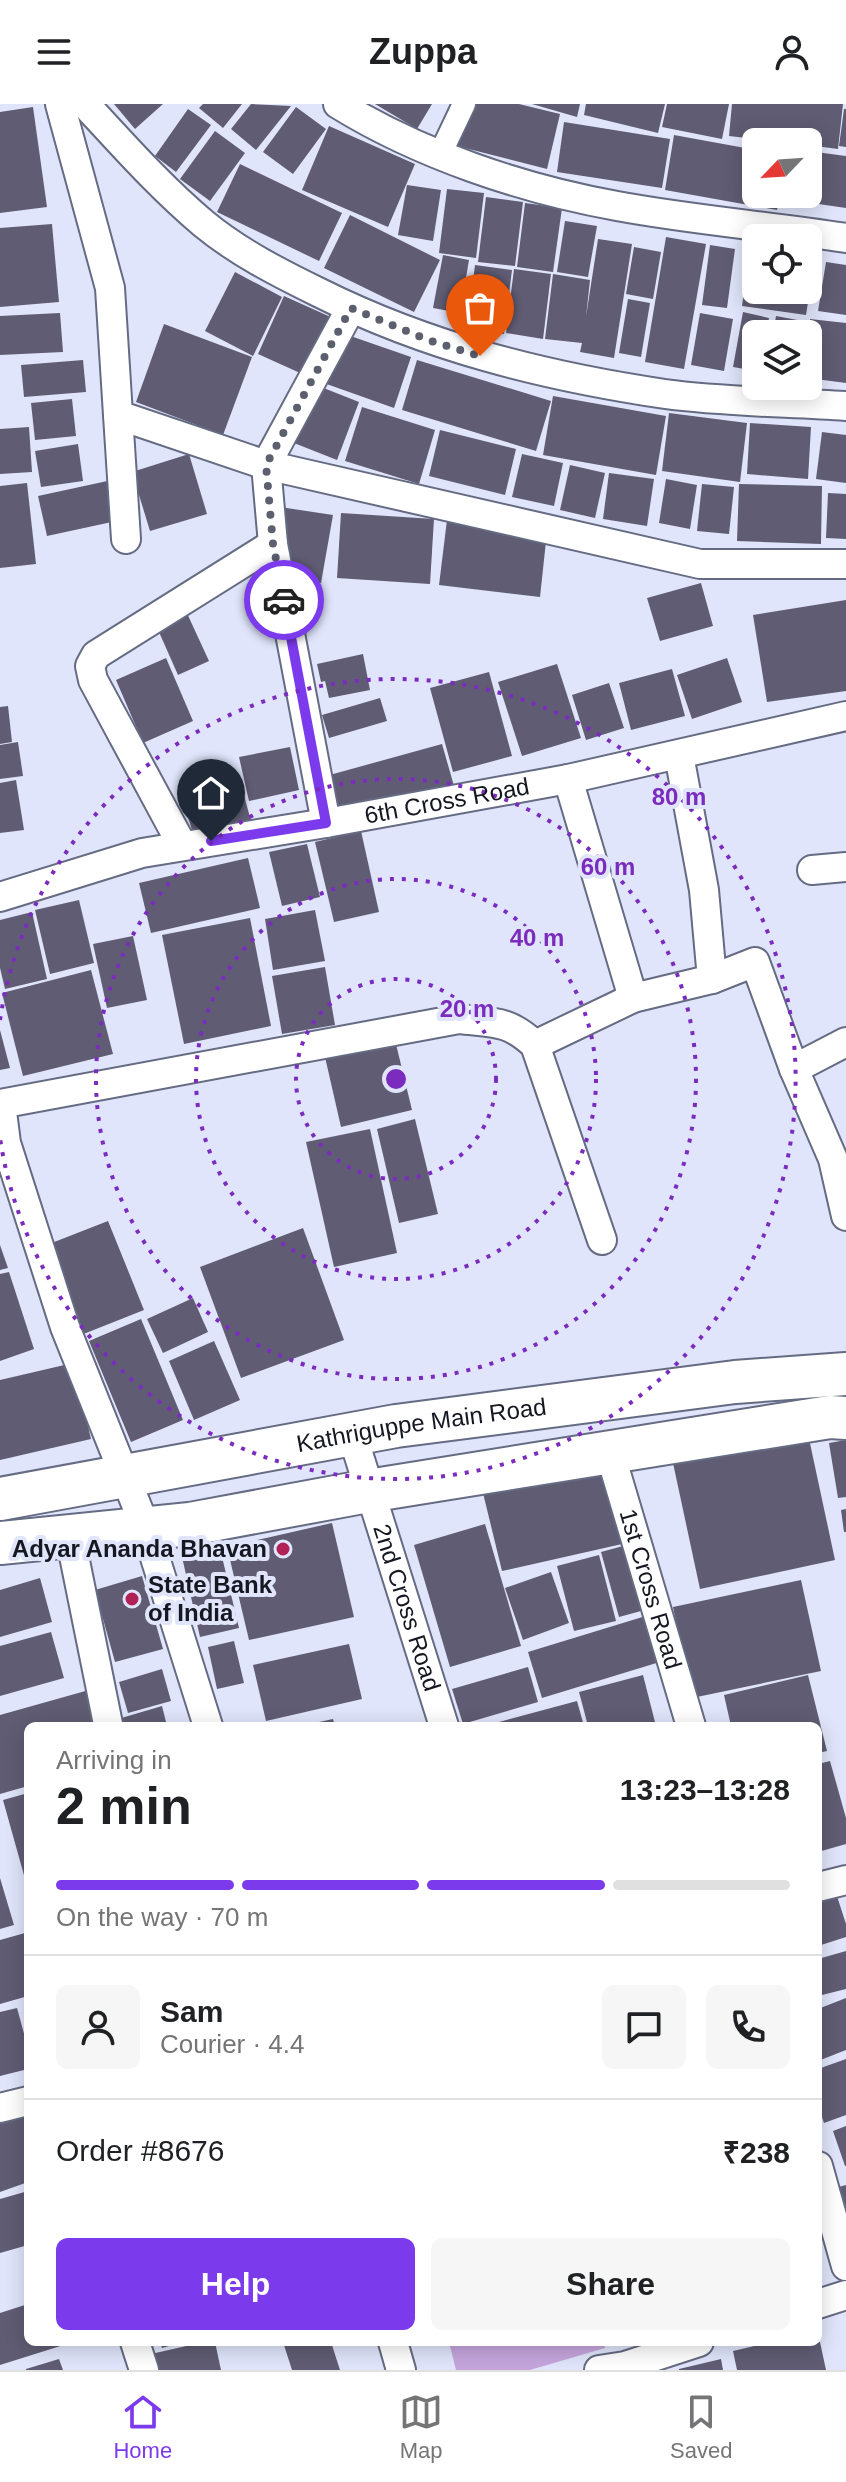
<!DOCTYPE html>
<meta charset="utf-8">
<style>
:root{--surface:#fff;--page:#f6f6f6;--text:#202124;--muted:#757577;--line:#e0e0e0;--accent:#7c3aed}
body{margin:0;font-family:Arial,sans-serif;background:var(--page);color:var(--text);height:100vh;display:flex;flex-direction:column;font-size:30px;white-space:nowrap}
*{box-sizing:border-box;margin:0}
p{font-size:26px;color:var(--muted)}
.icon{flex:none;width:44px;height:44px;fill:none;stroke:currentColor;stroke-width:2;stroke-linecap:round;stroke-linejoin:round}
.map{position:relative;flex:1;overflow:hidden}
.drawer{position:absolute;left:24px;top:1618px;width:798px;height:624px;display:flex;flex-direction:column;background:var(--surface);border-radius:12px;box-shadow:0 4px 20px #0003}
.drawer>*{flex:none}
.needle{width:52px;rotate:245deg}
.controls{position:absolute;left:742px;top:24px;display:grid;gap:16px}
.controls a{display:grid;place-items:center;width:80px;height:80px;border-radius:12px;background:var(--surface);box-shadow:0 4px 20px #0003;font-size:40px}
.pin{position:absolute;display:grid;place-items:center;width:68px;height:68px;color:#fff;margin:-82px -34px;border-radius:50% 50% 50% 0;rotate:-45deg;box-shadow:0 0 8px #0007}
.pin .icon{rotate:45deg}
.courier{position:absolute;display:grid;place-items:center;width:80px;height:80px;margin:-40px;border:6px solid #7c3aed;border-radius:50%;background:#fff;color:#222;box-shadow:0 2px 10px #0007}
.headline em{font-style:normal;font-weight:800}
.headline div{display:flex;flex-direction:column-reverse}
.headline{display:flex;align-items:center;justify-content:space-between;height:136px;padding:0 32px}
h1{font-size:52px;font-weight:800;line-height:60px}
.bar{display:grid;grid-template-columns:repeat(4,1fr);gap:12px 8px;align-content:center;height:96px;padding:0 32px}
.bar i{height:10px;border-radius:6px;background:var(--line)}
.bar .selected{background:var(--accent)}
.bar p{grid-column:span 4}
.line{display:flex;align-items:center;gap:20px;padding:0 32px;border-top:2px solid var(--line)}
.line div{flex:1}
.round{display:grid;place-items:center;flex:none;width:84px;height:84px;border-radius:12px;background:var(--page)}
.primary-button{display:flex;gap:16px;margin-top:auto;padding:16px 32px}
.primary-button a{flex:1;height:92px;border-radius:12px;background:var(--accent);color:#fff;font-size:32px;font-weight:800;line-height:92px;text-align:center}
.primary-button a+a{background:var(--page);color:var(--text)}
header{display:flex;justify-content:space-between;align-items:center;height:104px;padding:0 32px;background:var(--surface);font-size:36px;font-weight:800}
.menu{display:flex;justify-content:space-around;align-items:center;height:112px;border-top:2px solid var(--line);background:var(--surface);font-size:22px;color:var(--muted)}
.menu a{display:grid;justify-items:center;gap:4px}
.menu .selected{color:var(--accent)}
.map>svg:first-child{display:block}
</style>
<header><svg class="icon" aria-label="menu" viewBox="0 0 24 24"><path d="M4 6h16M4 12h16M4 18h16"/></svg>Zuppa<svg class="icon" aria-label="person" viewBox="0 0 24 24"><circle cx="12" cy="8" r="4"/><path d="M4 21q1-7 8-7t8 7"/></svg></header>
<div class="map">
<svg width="846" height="2266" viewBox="0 0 846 2266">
<rect width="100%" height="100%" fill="#e0e5fb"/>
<polygon fill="#c5a5dc" points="449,2238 604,2238 605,2244 530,2266 456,2266"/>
<g fill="#605c73">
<polygon points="114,0 163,0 135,25"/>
<polygon points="203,0 242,0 223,24 199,4"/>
<polygon points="251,0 291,2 256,46 231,25"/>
<polygon points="375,0 432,0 417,25"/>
<polygon points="467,0 519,0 560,10 547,65 457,42"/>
<polygon points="532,0 580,0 577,13"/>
<polygon points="586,0 665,0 658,29 584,11"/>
<polygon points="667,0 729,0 722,35 662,23"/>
<polygon points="732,0 843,0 838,45 808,41 808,38 780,38 729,32"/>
<polygon points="33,3 47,103 0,109 0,8"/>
<polygon points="296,3 326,25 293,70 263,48"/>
<polygon points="188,5 211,21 176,68 155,52"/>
<polygon points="844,5 846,5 846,43 839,42"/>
<polygon points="564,18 670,35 662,84 557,68"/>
<polygon points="329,22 415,60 388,123 302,86"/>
<polygon points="215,27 245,49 210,97 180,75"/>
<polygon points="674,31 756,46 756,90 780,90 777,106 665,86"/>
<polygon points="808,47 846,52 846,104 784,95 785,90 808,90"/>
<polygon points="240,60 342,109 319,157 217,108"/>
<polygon points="407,81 441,86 433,137 398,131"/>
<polygon points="447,85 484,89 476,154 439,149"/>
<polygon points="486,93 523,98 515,162 478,158"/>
<polygon points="525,99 562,104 553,168 517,163"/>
<polygon points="350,111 440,156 414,208 324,164"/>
<polygon points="565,117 597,122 588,173 557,168"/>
<polygon points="52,120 59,198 0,203 0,124"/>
<polygon points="666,133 706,140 684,265 645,258"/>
<polygon points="598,135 632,140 614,254 580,248 582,239 545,235 553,170 590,176 586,213"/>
<polygon points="710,141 735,145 727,204 702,201"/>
<polygon points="634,143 661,148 653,195 626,190"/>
<polygon points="750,145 756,145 756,186 810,186 806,211 742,202"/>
<polygon points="443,151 469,156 460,209 433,204"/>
<polygon points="808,153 814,154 810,184 808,184"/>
<polygon points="826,158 846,161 846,211 818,207"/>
<polygon points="475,161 512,166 504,230 467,225"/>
<polygon points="514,165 551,170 543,235 506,229"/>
<polygon points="235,168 282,193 253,252 205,227"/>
<polygon points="284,192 335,215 309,273 258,250"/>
<polygon points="628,195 650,199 641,253 619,249"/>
<polygon points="743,208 769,214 766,230 756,230 756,267 733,263"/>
<polygon points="60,209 63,248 0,251 0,212"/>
<polygon points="700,209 733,215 724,267 691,261"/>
<polygon points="776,212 808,218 806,230 773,230"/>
<polygon points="810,215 846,219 846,279 808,274"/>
<polygon points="164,220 252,253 223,331 136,298"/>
<polygon points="339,228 411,253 394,304 321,278"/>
<polygon points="83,256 86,288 24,293 21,261"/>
<polygon points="417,256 551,297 536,347 402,306"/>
<polygon points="316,281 359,298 337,356 294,339"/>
<polygon points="553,292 666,312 656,371 543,351"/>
<polygon points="72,295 76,332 35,336 31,299"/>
<polygon points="362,303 435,326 419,380 345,357"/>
<polygon points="669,309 747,319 740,378 662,367"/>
<polygon points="750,319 811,323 808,375 747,370"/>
<polygon points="29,323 32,368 0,370 0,325"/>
<polygon points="440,326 516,345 505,391 429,372"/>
<polygon points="822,328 846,331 846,379 816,375"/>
<polygon points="78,340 83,377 41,383 35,347"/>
<polygon points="189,350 207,410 150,427 132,368"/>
<polygon points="522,350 563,359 554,402 512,393"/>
<polygon points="570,361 605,369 595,414 560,406"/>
<polygon points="609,369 654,375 647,422 603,415"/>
<polygon points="666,375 697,381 690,425 659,419"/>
<polygon points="112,376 121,416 47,432 38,392"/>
<polygon points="27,379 36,460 0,464 0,382"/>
<polygon points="702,380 734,383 729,430 697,427"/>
<polygon points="739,380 822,382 821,440 737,437"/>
<polygon points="828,389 846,390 846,435 826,434"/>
<polygon points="280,403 333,411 321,479 288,472"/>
<polygon points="341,409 434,415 430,480 337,474"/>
<polygon points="447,416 547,428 540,493 439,481"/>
<polygon points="701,479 713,522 660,537 647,494"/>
<polygon points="846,496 846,587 767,598 753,511"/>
<polygon points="185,505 209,557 178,571 155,519"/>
<polygon points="363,550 370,586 329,594 325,577 321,578 317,560"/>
<polygon points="166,554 193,617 143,639 116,576"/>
<polygon points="727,554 742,598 692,615 677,571"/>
<polygon points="557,560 581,634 522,652 498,578"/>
<polygon points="672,565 685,612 631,626 619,579"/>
<polygon points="489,568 512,652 453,668 430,584"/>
<polygon points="609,579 624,624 586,636 572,591"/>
<polygon points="380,594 387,617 329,634 322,611"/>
<polygon points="8,602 12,638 0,640 0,603"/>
<polygon points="18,638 23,672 0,675 0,641"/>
<polygon points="442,640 454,682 337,714 326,672"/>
<polygon points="290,643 299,686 249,697 239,653"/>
<polygon points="239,673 251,717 194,733 181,689"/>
<polygon points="16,676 24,726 0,729 0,679"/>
<polygon points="361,727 379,808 334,818 315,738"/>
<polygon points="307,740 320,793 282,802 269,748"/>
<polygon points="248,754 260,804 151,829 139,779"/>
<polygon points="79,796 94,859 50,870 35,806"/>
<polygon points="315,806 325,857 273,866 265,815"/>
<polygon points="32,808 47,875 5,885 0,864 0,816"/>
<polygon points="250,814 271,922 184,940 162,831"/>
<polygon points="133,832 147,896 107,904 93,840"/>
<polygon points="325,863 335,921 282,930 272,872"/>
<polygon points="91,866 113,950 23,972 2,889"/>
<polygon points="0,926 10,964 0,966"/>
<polygon points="395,936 412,1006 341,1023 325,953"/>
<polygon points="415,1015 438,1110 399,1119 377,1025"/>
<polygon points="370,1025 397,1149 334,1163 306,1038"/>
<polygon points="108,1117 144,1206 81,1231 44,1142"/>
<polygon points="303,1124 344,1236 241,1274 200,1163"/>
<polygon points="0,1141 8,1164 0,1166"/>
<polygon points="9,1168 34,1245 0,1257 0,1170"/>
<polygon points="193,1194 208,1228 163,1249 147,1215"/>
<polygon points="141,1215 183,1316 131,1338 89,1237"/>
<polygon points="214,1237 240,1296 194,1316 169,1257"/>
<polygon points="73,1259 91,1335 0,1356 0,1276"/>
<polygon points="808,1330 835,1456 700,1485 673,1359"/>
<polygon points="846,1336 846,1393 838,1394 829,1339"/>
<polygon points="611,1359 631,1438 502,1467 483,1389"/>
<polygon points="846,1405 846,1428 844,1428 841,1406"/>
<polygon points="332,1419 354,1513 249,1536 227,1443"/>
<polygon points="485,1420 521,1542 450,1563 414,1441"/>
<polygon points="218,1436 239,1524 200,1533 180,1444"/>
<polygon points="634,1439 652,1504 619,1513 601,1448"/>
<polygon points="599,1451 616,1517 574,1527 557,1462"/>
<polygon points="551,1468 569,1519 523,1536 505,1484"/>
<polygon points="142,1472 163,1545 115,1558 95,1486"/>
<polygon points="40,1474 52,1518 0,1533 0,1486"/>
<polygon points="801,1476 821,1567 692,1594 673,1503"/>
<polygon points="649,1511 663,1557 542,1594 528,1548"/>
<polygon points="51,1528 64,1574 0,1592 0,1542"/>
<polygon points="234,1537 244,1579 217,1585 208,1543"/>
<polygon points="349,1540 362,1595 266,1617 253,1561"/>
<polygon points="528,1563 538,1598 463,1620 452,1585"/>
<polygon points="162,1565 171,1597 128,1609 119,1578"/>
<polygon points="643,1571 656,1622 588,1622 579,1588"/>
<polygon points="808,1571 827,1647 818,1649 818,1622 731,1622 724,1591"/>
<polygon points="89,1586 99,1622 28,1622 28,1682 0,1690 0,1611"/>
<polygon points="577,1597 584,1622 488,1622 488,1621"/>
<polygon points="162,1602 167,1622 120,1622 118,1615"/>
<polygon points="333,1615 335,1622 306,1622 305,1621"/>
<polygon points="830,1657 846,1714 846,1740 818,1748 818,1660"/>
<polygon points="28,1689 28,1782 27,1782 3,1696"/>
<polygon points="0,1774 14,1821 0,1825"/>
<polygon points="834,1783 846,1820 846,1833 818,1842 818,1788"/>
<polygon points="25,1829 28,1839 28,1892 0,1900 0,1836"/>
<polygon points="846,1847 846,1885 818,1892 818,1855"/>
<polygon points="846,1894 846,1946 818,1957 818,1905"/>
<polygon points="17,1904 28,1944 28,1965 0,1972 0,1908"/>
<polygon points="846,1955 846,2011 824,2019 818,2002 818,1965"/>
<polygon points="28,2008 28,2078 0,2088 0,2018"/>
<polygon points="846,2022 846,2062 845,2062 833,2027"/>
<polygon points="846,2081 846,2132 831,2085"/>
<polygon points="28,2087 28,2141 0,2149 0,2095"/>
<polygon points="28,2200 28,2238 70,2239 0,2261 0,2209"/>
<polygon points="160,2238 180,2238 180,2239 162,2244"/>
<polygon points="204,2238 215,2238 221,2266 154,2266 151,2250"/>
<polygon points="283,2238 331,2238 340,2266 292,2266"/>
<polygon points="771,2238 820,2238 826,2266 737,2266 733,2247"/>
<polygon points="59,2255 63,2266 26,2266 26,2265"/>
<polygon points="721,2255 723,2266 679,2266 679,2265"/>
</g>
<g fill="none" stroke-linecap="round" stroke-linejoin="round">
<defs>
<polyline id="pedestrian" points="445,40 464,0"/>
<g id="minor">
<polyline points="60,0 110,184 118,311 266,361 700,460 846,460"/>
<path d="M85,0C123,41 161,84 204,120C238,148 279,169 318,188C428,243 544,272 665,290C724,298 786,298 846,302"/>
<path d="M338,0C419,50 522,85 617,102C692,116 770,122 846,134"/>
<polyline points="118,311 126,435"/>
<polyline points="679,651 704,786 712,875"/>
<polyline points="568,675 633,894 712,875 755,858 794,965 833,1055 846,1112"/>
<polyline points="326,719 273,440 266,361 351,204"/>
<polyline points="182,741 93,576 90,562 96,551 273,440"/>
<polyline points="812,766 846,763"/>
<path id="s1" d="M0,793L142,749L326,719L568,675L846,612"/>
<polyline points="535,941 633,894"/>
<polyline points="794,965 846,938"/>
<path d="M0,1000L459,915C495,919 508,916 535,941L602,1136"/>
<polyline points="1,1000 6,1039 65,1223 146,1425 208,1622"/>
<path id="s2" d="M352,1330L444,1622"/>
<path id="s3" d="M610,1349L691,1622"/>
<polyline points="70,1432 108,1620"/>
<polyline points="818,1783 846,1776"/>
<polyline points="0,2004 28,1997"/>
<polyline points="818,2062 846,2162"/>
<polyline points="818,2200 846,2191"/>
<polyline points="135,2238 144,2266"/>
<polyline points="393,2238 401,2266"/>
<polyline points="599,2266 625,2262 699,2238"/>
</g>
<g id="secondary">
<path id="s4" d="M0,1395L396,1322L735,1278L846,1270"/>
<polyline points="0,1439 190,1420 368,1387 830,1313 846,1314"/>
</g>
</defs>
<use href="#pedestrian" stroke="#656b82" stroke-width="26"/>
<use href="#minor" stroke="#656b82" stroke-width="32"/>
<use href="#secondary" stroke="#656b82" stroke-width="46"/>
<use href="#pedestrian" stroke="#fff" stroke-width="22"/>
<use href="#minor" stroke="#fff" stroke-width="28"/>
<use href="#secondary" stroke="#fff" stroke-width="42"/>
</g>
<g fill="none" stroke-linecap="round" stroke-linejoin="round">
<polyline stroke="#5c5f6d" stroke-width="8" stroke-dasharray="0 14.4" points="284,496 273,440 266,361 351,204 428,236 480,252"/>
<polyline stroke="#7c3aed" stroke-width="10" points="211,737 326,719 284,496"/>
</g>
<g fill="none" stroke="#7b2cbf" stroke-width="4" stroke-dasharray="4 8">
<circle cx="396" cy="975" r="100"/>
<circle cx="396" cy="975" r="200"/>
<circle cx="396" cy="975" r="300"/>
<path d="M0 916A400 400 0 1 1 0 1034"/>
</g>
<g fill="#b02156" stroke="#e0e5fb" stroke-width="3">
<circle cx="283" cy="1445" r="8"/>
<circle cx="132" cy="1495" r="8"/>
</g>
<g text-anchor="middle" stroke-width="8" stroke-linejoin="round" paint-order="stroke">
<g font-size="24" fill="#151721" stroke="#e0e5fb">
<text dy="8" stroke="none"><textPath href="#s1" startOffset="458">6th Cross Road</textPath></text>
<text dy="8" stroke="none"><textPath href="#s4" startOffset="428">Kathriguppe Main Road</textPath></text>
<text dy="8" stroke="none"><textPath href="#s3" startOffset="142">1st Cross Road</textPath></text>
<text dy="8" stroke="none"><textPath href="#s2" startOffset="182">2nd Cross Road</textPath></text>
</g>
<g font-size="24" font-weight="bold" fill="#151721" stroke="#e0e5fb" text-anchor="end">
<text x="267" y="1453">Adyar Ananda Bhavan</text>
<text x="148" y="1489" text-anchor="start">State Bank<tspan x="148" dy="28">of India</tspan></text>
</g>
</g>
<circle cx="396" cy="975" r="12" fill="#7b2cbf" stroke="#e0e5fb" stroke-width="4"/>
<g font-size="24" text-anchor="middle" font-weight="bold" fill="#7b2cbf" stroke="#e0e5fb" stroke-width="8" stroke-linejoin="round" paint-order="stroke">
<text x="679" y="701">80 m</text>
<text x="608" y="771">60 m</text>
<text x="537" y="842">40 m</text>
<text x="467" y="913">20 m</text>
</g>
</svg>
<div class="controls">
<a><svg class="needle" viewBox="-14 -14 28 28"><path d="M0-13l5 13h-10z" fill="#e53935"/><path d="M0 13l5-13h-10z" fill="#757577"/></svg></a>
<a><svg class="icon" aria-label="locate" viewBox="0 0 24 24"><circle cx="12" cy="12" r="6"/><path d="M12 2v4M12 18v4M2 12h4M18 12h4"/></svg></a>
<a><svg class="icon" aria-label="layers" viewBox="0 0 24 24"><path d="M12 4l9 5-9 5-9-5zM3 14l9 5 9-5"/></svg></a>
</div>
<div class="pin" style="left:480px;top:252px;background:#ea580c"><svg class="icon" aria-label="bag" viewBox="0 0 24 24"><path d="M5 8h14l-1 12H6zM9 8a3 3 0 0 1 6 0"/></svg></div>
<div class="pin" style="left:211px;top:737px;background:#1f2937"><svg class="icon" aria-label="home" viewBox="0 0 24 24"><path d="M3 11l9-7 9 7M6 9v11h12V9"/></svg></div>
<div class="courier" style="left:284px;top:496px"><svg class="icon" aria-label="car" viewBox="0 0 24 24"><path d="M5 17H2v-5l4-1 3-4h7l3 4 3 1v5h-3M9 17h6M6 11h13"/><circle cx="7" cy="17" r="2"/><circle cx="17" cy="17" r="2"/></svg></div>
<section class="drawer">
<div class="headline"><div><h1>2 min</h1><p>Arriving in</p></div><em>13:23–13:28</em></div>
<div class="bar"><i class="selected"></i><i class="selected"></i><i class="selected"></i><i></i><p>On the way · 70 m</p></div>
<div class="line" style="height:144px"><a class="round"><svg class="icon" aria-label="person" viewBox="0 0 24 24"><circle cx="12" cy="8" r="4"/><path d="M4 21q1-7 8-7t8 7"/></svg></a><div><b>Sam</b><p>Courier · 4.4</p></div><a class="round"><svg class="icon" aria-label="chat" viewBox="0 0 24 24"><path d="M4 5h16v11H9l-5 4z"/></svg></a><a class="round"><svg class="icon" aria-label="phone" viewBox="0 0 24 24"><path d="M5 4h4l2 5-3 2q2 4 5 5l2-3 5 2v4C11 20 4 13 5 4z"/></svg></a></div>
<div class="line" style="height:104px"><div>Order #8676</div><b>₹238</b></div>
<div class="primary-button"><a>Help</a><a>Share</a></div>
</section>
</div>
<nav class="menu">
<a class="selected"><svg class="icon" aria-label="home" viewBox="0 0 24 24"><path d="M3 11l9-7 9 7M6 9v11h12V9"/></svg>Home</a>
<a><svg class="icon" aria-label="map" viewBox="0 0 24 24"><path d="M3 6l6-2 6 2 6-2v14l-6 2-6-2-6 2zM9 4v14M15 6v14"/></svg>Map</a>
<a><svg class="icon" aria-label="saved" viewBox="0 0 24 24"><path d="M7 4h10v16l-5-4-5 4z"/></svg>Saved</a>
</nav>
